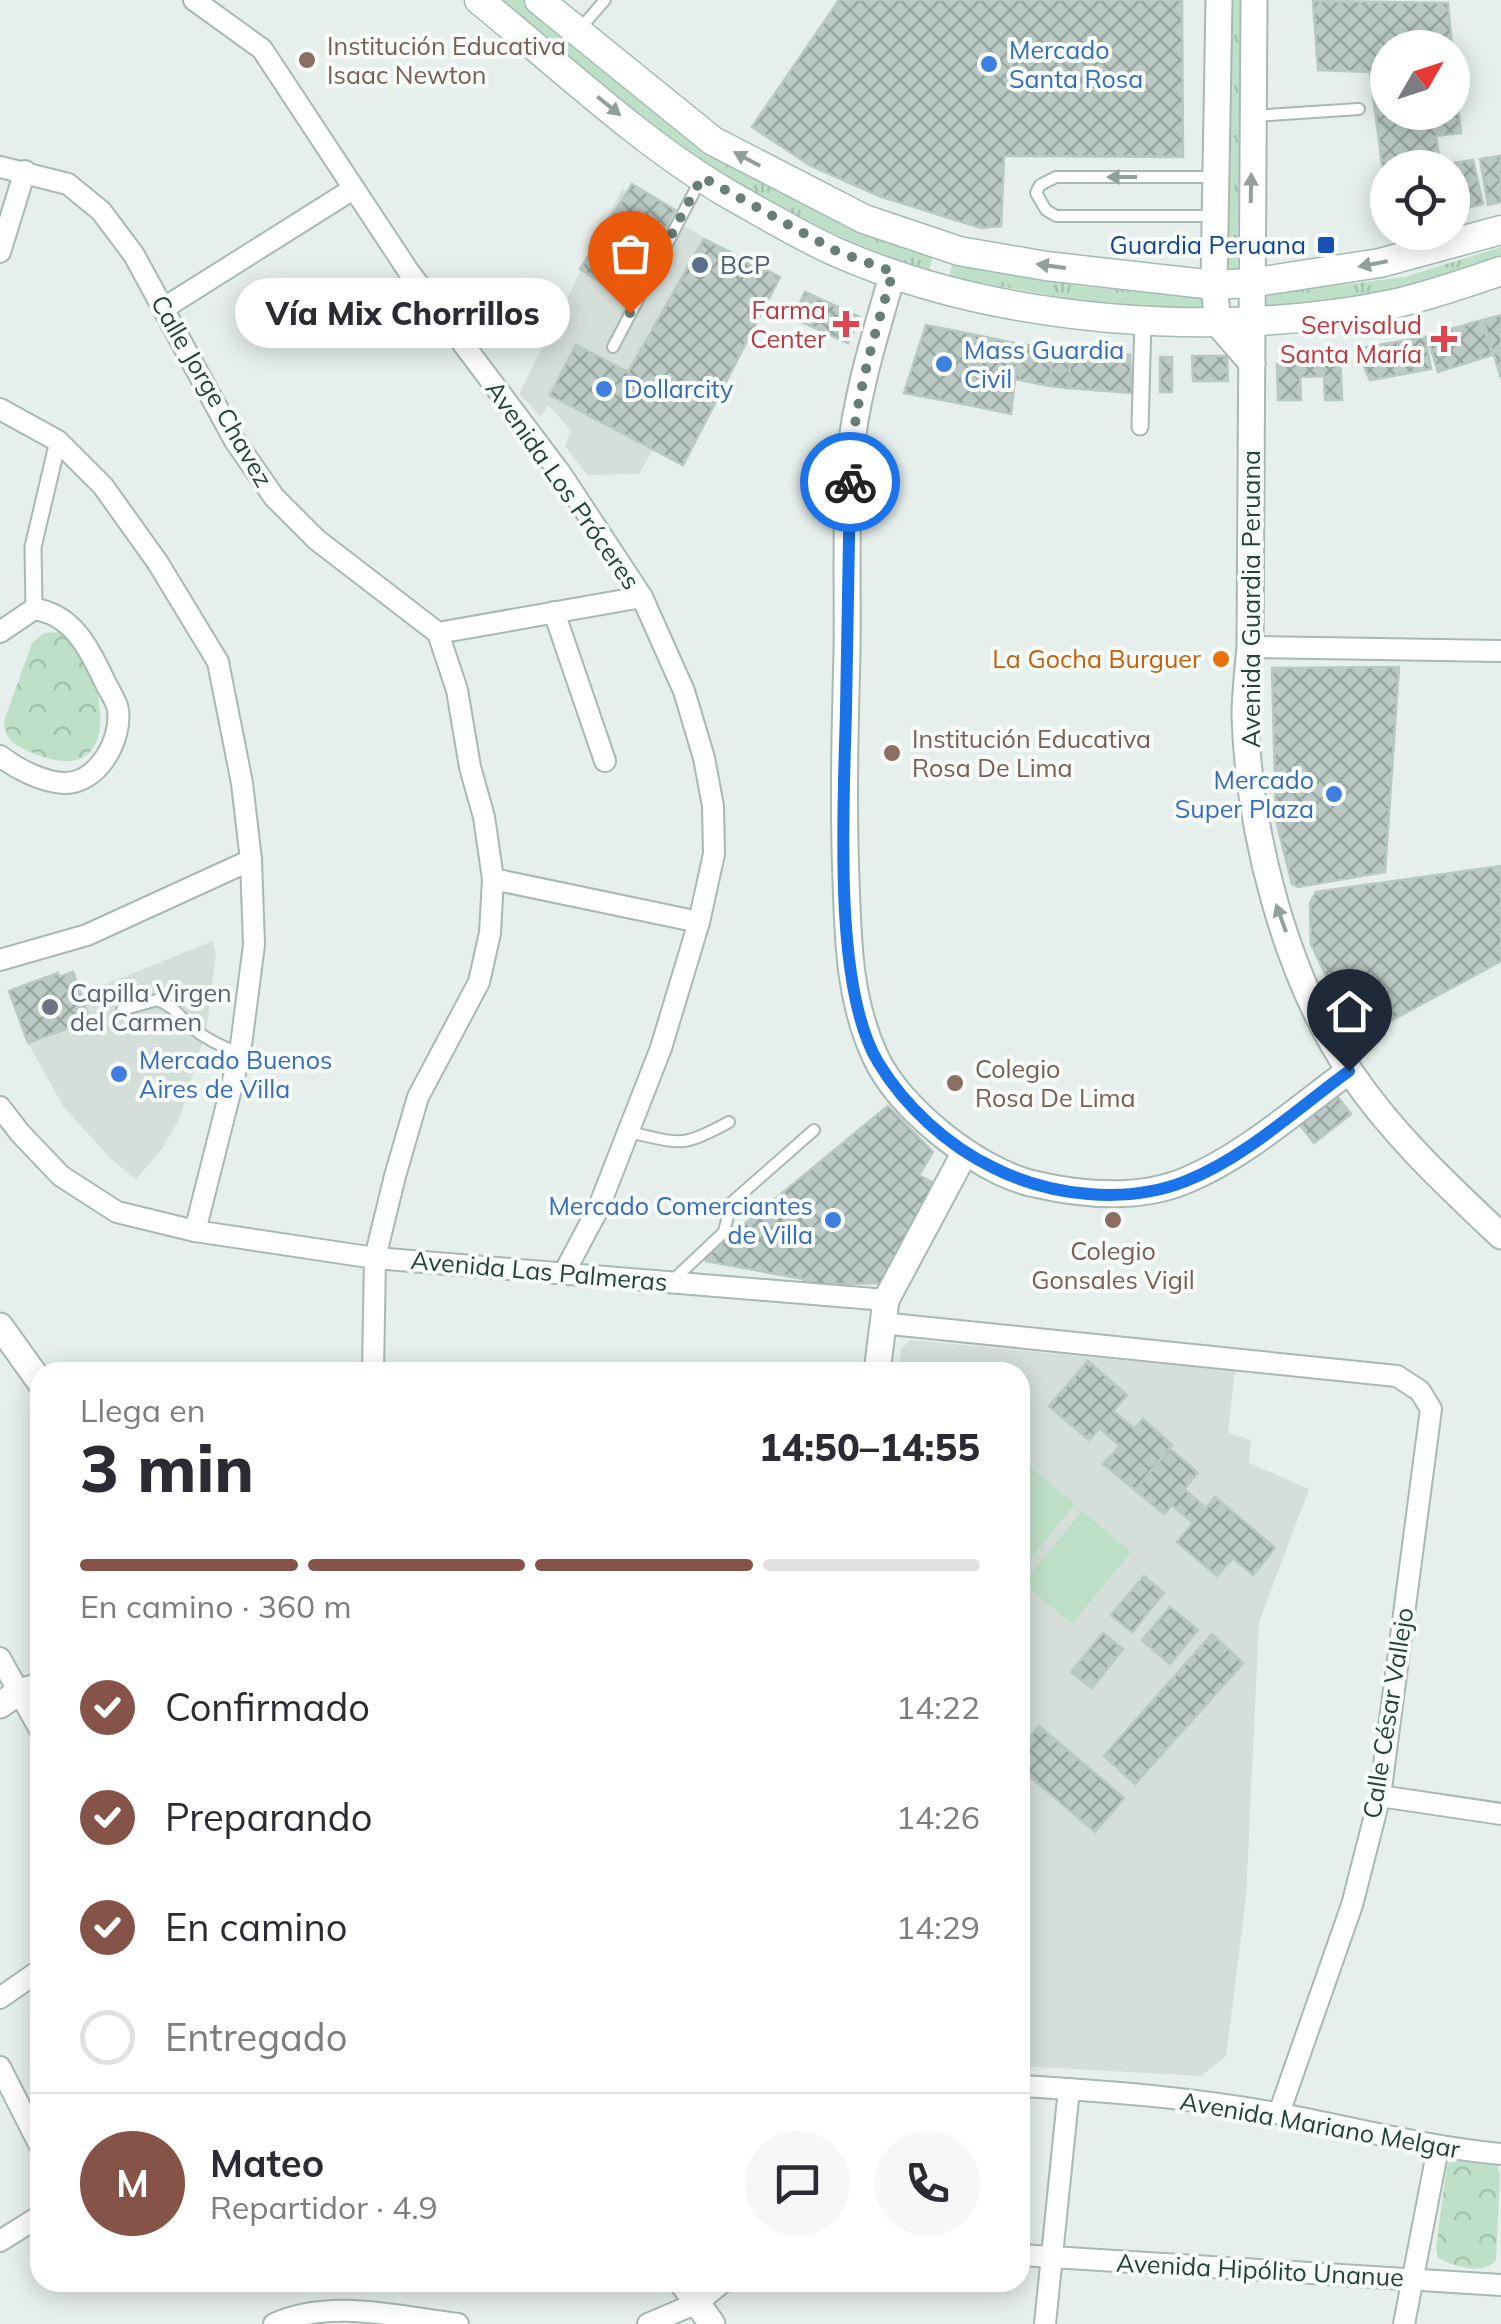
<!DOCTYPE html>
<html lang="es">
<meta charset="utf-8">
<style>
:root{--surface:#fff;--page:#f7f7f7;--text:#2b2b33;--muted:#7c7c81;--line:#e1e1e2;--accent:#855347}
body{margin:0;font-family:Mulish,sans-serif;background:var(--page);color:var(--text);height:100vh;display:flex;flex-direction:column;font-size:38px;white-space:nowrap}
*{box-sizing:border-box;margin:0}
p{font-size:32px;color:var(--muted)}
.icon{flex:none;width:55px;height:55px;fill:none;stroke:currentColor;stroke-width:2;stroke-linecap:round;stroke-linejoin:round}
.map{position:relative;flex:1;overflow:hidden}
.drawer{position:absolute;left:30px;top:1362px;width:1000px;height:930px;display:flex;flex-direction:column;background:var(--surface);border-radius:30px;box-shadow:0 5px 25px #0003}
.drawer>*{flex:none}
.needle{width:65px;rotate:51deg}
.buttons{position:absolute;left:1370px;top:30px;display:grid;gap:20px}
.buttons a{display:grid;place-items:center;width:100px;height:100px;border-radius:50%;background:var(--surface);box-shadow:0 5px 25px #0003;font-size:50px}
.pin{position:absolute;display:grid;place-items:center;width:85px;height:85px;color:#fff;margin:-102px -42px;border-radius:50% 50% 50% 0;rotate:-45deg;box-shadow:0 0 10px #0007}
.pin .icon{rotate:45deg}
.courier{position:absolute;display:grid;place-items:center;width:100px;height:100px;margin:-50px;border:8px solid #1a73e8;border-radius:50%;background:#fff;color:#222;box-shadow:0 2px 12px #0007}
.bubble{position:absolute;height:70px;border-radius:35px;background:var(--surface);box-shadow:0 5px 25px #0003;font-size:32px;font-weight:800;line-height:70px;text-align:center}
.summary em{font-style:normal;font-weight:800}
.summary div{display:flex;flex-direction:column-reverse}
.summary{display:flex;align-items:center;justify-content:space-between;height:170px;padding:0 50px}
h1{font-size:65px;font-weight:800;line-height:75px}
.bar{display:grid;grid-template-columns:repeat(4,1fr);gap:15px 10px;align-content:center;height:120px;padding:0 50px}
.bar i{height:12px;border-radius:8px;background:var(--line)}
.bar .on{background:var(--accent)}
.bar p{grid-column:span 4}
.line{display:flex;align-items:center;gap:25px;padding:0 50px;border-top:2px solid var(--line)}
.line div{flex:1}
.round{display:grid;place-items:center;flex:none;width:105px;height:105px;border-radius:52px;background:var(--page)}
ol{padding:0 50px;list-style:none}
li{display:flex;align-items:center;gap:30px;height:110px}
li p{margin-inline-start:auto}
li .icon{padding:10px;border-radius:50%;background:var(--accent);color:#fff;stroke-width:4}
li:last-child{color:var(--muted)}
li i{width:55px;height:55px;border:5px solid var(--line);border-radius:50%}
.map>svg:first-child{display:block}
</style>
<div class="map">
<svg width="1501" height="2324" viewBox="0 0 1501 2324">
<defs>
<pattern id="grass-tufts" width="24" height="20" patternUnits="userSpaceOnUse" patternTransform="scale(2.5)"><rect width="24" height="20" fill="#bfe0c8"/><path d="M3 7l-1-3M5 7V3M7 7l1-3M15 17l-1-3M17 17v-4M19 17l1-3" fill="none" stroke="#a4c1ad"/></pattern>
<pattern id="park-crowns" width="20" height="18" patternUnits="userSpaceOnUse" patternTransform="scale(2.5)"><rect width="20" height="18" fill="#bfe0c8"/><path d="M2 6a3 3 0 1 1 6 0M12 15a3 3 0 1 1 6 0" fill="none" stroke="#a4c1ad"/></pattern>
<pattern id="building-cross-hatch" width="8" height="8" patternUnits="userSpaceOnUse" patternTransform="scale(2.5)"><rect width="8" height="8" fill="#bbcac4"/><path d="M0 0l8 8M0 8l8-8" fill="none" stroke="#98a6a0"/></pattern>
</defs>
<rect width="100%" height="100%" fill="#e6efeb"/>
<g fill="#d4dfda">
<polygon points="622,189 756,269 639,474 587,475 565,446 571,430 548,405 541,417 519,394"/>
<polygon points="213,941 216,955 206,1032 180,1117 162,1149 136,1179 111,1159 63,1106 28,1043 90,1020 81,994"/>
<polygon points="910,1340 1235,1371 1228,1433 1251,1440 1249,1463 1309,1489 1259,1622 1246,1898 1226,2056 1201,2076 1020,2066 1020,1372 899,1372 901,1349"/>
</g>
<g fill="url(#grass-tufts)">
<path d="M499,0H524L701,146L933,255L929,272C846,240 761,207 689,154C624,106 562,51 499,0Z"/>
<polygon points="1228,0 1242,0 1237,271 1228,272"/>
<polygon points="1501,247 1501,264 1407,291 1267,308 1267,294 1405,277"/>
<polygon points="952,265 1080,286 1204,298 1204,313 1076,300 949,277"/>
</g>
<g fill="url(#park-crowns)">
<path d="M61,632C97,644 139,798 33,753C16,746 5,741 4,721L32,643L44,633Z"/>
<path d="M1456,2157L1497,2164L1500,2175L1496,2260C1483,2276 1454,2266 1438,2258L1436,2247L1447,2165Z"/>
</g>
<g fill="#bfe0c8">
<polygon points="1025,1463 1075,1504 1020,1571 1020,1469"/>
<polygon points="1082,1511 1131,1552 1072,1624 1023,1583"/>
</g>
<g fill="url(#building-cross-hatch)" stroke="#b8c9c2" stroke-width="2.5">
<polygon points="839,0 1182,0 1183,157 1004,156 1001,226 981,228 879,196 811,166 752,127"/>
<polygon points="1313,1 1448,3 1452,48 1388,48 1388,112 1452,112 1452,48 1461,133 1436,136 1441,168 1388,168 1388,210 1370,72 1318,70"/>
<polygon points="1500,156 1501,202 1488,205 1480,159"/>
<polygon points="1473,160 1483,204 1462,209 1454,163"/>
<polygon points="632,184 675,210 626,299 580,269"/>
<polygon points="704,239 780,277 683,465 550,395 576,345 628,372"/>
<polygon points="805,292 860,317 848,343 793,318"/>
<polygon points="1501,315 1501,378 1483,320"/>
<polygon points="1482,320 1492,355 1438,372 1427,336"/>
<polygon points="926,325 981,336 969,405 904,393"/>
<polygon points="981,336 1019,344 1011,414 969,405"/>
<polygon points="1425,337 1431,369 1370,380 1356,349"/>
<polygon points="1019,344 1053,348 1050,386 1015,379"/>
<polygon points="1053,348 1071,350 1068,388 1050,386"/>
<polygon points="1071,350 1130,355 1132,393 1068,388"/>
<polygon points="1323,355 1324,376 1300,377 1301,400 1278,400 1277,364 1282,358"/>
<polygon points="1323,355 1340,355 1342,400 1325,400"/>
<polygon points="1192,356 1227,356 1228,381 1193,381"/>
<rect x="1160" y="357" width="12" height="35"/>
<polygon points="1399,667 1385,872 1298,887 1292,884 1276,820 1272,668"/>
<polygon points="1501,866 1501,961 1363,1036 1353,1033 1311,944 1310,903 1316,892"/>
<polygon points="73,972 90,1020 28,1043 9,991 58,973 59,977"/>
<polygon points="1337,1096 1351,1114 1314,1143 1300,1125"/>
<polygon points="888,1106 933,1152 919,1175 935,1184 884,1283 802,1285 803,1279 706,1261 707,1255"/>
<polygon points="1088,1361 1127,1395 1113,1411 1134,1429 1143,1419 1172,1445 1135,1490 1103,1464 1120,1446 1100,1428 1089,1440 1049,1406"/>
<polygon points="1170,1449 1198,1473 1184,1489 1206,1508 1215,1497 1275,1548 1253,1575 1233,1558 1217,1576 1177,1542 1193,1523 1172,1505 1164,1514 1135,1490"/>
<polygon points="1144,1576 1164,1593 1132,1632 1111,1615"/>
<polygon points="1170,1607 1198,1630 1170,1664 1142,1640"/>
<polygon points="1103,1633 1123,1649 1092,1688 1071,1672"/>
<polygon points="1212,1634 1243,1663 1135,1784 1104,1756"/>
<polygon points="1039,1726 1124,1798 1095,1832 1020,1768 1020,1749"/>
</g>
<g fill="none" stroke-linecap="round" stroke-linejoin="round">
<defs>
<g id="service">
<polyline points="578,31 605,0"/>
<polyline points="1253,116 1359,109"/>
<polyline points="1214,216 1056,216 1046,210 1036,193 1040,185 1056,177 1216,177"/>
<polyline points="613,347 701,179"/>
<path d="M122,1010L157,1000C174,1006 182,1019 195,1030C209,1041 223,1047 239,1053"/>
<path d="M628,1132C681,1143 680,1149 729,1122"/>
<polyline points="672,1281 724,1232 731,1203 814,1130"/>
</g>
<g id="pedestrian">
<polyline points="1140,427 1143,320"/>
<polyline points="34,609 33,547 58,441"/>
</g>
<g id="minor">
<polyline points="194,0 262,49 409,272 561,474 642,597 684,691 704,758 713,806 714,854 699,922 661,1048 598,1209 564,1273"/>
<polyline points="0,167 68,184 101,211 134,255 235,441 274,497 317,540 438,633 457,690 470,767 484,817 493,879 490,933 479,982 418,1097 395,1176 375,1258 373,1372"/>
<polyline points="0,252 25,171"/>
<polyline points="164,308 353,189"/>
<polyline points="0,409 58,441 103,486 158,563 218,662 242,783 251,860 254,945 240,1053 195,1231"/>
<polyline points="554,612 605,761"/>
<path d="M0,632L34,609C73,614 90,650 105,682C109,691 117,701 118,710C122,741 97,784 64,783C42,782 17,769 0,756"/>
<polyline points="438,633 642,597"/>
<polyline points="1250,647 1501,651"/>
<polyline points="493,879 699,922"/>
<polyline points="0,960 87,935 251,860"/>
<polyline points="0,1107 20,1133 61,1176 117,1212 195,1231 375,1258 886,1300"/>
<polyline points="881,1323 1397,1376 1420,1391 1431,1409 1380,1796 1352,1905 1279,2113"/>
<polyline points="0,1658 40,1730"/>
<polyline points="1380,1796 1501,1814"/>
<polyline points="0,1998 40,1970"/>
<polyline points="0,2067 40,2146"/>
<path d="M1020,2086C1107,2091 1196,2098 1281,2114C1355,2128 1426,2147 1501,2154"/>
<polyline points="0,2241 40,2216"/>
<polyline points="1020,2255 1501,2285"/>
<path d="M274,2324C331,2298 399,2317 458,2324"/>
<polyline points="648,2324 697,2303 723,2282"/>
<polyline points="1045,2324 1069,2089"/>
<polyline points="1404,2324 1438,2148"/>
</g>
<g id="tertiary">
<polyline points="1219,0 1214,285 1218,324 1252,363"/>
<path d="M1254,0L1250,647C1248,670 1245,694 1245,716C1249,833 1285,975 1351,1073C1393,1135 1447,1185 1501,1236"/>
<path d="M893,273C876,332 856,394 850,457C845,521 848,588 847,653C845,729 843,804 846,880C848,941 849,1001 876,1058C900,1109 976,1169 1030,1183C1080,1195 1138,1201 1187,1180C1246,1155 1298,1108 1349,1071"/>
<polyline points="0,1326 40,1382"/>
<polyline points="877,1372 886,1300 964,1154"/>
<polyline points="0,1705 19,1692 40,1686"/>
<polyline points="682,2282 712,2324"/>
</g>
<g id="secondary">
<path d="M479,0C558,64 642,144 730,195C764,214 800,236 836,252C997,323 1221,340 1393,304C1429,296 1466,283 1501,271"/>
<polyline points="539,0 713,141 864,219 959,251 1046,266 1214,285 1250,283 1380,263 1501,230"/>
</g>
</defs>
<use href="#service" stroke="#a8b8b2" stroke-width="14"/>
<use href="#pedestrian" stroke="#a8b8b2" stroke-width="19"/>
<use href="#minor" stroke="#a8b8b2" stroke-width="24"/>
<use href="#tertiary" stroke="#a8b8b2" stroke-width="29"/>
<use href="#secondary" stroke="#a4bbb3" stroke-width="31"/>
<use href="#service" stroke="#fff" stroke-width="10"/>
<use href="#pedestrian" stroke="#fff" stroke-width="15"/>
<use href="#minor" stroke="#fff" stroke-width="20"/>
<use href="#tertiary" stroke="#fff" stroke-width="25"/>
<use href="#secondary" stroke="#fff" stroke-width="28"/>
</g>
<defs><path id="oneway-solid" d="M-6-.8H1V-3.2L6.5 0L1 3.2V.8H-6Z" transform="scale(2.5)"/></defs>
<g fill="#92a09c">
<use href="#oneway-solid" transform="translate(609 106) rotate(39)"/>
<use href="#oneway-solid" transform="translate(747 159) rotate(-152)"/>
<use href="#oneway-solid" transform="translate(1122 177) rotate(-180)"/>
<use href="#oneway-solid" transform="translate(1251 188) rotate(-89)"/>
<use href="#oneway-solid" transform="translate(1373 264) rotate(169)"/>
<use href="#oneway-solid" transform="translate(1051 266) rotate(-172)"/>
<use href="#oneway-solid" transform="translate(1281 918) rotate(-110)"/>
</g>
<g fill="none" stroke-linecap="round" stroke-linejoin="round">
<path stroke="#687f78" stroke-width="10" stroke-dasharray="0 18" d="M630,313L702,177L836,251L893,272C873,340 851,411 850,482"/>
<path stroke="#1a73e8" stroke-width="12" d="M850,482C848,558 847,634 846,710C844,800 832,986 878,1062C905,1107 948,1146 994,1168C1050,1196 1126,1205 1186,1181C1246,1157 1298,1108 1349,1071"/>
</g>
<g fill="#8d6e63" stroke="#f7fbf9" stroke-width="4">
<circle cx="307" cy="60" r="10"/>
<circle cx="892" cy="753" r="10"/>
<circle cx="955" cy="1083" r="10"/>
<circle cx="1113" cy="1220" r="10"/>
</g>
<g fill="#3f7fe0" stroke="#f7fbf9" stroke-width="4">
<circle cx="989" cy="64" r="10"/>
<circle cx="944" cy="364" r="10"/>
<circle cx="604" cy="389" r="10"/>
<circle cx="1334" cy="794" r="10"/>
<circle cx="119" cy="1074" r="10"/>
<circle cx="833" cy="1220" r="10"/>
</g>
<rect fill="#1a4fb4" stroke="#f7fbf9" stroke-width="4" x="1316" y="235" width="20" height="20" rx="5"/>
<circle fill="#5c6f8a" stroke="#f7fbf9" stroke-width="4" cx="700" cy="265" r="10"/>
<g fill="#e0444e" stroke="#f7fbf9" stroke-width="4">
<path d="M841 309h10v10h10v10h-10v10h-10v-10h-10v-10h10z"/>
<path d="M1439 324h10v10h10v10h-10v10h-10v-10h-10v-10h10z"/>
</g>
<circle fill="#e8710a" stroke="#f7fbf9" stroke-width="4" cx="1221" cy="659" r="10"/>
<circle fill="#6b7280" stroke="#f7fbf9" stroke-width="4" cx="50" cy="1007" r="10"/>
<g text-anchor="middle" stroke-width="8" stroke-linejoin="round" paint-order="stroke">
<g font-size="25" fill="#785e54" stroke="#f7fbf9" text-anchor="start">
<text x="327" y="55">Institución Educativa<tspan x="327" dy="29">Isaac Newton</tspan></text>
<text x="912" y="748">Institución Educativa<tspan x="912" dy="29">Rosa De Lima</tspan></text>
<text x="975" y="1078">Colegio<tspan x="975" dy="29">Rosa De Lima</tspan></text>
<text x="1113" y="1260" text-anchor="middle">Colegio<tspan x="1113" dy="29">Gonsales Vigil</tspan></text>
</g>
<g font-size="25" fill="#366cbe" stroke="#f7fbf9" text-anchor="start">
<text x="1009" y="59">Mercado<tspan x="1009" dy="29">Santa Rosa</tspan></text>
<text x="964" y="359">Mass Guardia<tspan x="964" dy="29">Civil</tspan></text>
<text x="624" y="398">Dollarcity</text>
<text x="1314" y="789" text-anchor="end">Mercado<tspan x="1314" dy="29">Super Plaza</tspan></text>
<text x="139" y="1069">Mercado Buenos<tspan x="139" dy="29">Aires de Villa</tspan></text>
<text x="813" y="1215" text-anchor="end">Mercado Comerciantes<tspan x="813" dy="29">de Villa</tspan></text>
</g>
<g font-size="25" fill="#164399" stroke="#f7fbf9" text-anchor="end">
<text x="1306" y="254">Guardia Peruana</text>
</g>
<g font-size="25" fill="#4e5e75" stroke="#f7fbf9" text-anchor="start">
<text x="720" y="274">BCP</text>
</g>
<g font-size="25" fill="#be3a42" stroke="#f7fbf9" text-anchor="end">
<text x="826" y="319">Farma<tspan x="826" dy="29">Center</tspan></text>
<text x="1422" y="334">Servisalud<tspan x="1422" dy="29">Santa María</tspan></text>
</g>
<g font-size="25" fill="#24423a" stroke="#f7fbf9">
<text transform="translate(212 391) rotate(60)" y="9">Calle Jorge Chavez</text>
<text transform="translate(563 485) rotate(55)" y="9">Avenida Los Próceres</text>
<text transform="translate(1251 599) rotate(-90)" y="9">Avenida Guardia Peruana</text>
<text transform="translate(539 1271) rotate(5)" y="9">Avenida Las Palmeras</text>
<text transform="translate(1388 1713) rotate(-81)" y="9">Calle César Vallejo</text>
<text transform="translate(1320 2125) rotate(10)" y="9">Avenida Mariano Melgar</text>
<text transform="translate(1260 2270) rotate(3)" y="9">Avenida Hipólito Unanue</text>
</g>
<g font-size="25" fill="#c56008" stroke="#f7fbf9" text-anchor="end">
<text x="1201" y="668">La Gocha Burguer</text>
</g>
<g font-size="25" fill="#5b616d" stroke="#f7fbf9" text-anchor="start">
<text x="70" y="1002">Capilla Virgen<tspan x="70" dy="29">del Carmen</tspan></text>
</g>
</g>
</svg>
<div class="buttons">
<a><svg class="needle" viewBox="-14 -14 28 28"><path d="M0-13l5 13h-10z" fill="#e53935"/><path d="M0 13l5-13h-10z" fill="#7c7c81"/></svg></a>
<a><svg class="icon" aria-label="locate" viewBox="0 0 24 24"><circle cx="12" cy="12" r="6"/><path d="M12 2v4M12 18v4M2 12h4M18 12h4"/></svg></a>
</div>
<div class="pin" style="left:630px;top:313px;background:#ea580c"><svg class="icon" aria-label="bag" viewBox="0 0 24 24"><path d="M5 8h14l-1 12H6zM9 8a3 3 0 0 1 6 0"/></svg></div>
<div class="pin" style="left:1349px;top:1071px;background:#1f2937"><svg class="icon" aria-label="home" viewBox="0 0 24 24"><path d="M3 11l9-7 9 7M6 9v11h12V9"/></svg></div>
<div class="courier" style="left:850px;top:482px"><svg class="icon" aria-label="bike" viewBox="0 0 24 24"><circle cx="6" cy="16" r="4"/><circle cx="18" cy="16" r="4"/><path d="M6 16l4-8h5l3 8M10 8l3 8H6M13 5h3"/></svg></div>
<div class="bubble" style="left:235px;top:278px;width:335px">Vía Mix Chorrillos</div>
<section class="drawer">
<div class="summary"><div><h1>3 min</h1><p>Llega en</p></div><em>14:50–14:55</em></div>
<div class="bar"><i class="on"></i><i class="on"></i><i class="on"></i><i></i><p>En camino · 360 m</p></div>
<ol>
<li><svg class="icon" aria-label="check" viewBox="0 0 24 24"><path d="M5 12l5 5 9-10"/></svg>Confirmado<p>14:22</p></li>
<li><svg class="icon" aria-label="check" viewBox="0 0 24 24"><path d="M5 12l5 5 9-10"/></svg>Preparando<p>14:26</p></li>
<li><svg class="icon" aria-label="check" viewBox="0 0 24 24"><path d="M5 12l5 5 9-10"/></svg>En camino<p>14:29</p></li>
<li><i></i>Entregado</li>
</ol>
<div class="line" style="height:180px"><b class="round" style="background:var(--accent);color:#fff">M</b><div><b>Mateo</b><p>Repartidor · 4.9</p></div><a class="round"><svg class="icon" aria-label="chat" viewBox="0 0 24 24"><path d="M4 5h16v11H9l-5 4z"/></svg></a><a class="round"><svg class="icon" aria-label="phone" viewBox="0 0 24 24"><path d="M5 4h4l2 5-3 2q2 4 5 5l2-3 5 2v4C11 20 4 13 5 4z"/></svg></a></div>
</section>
</div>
